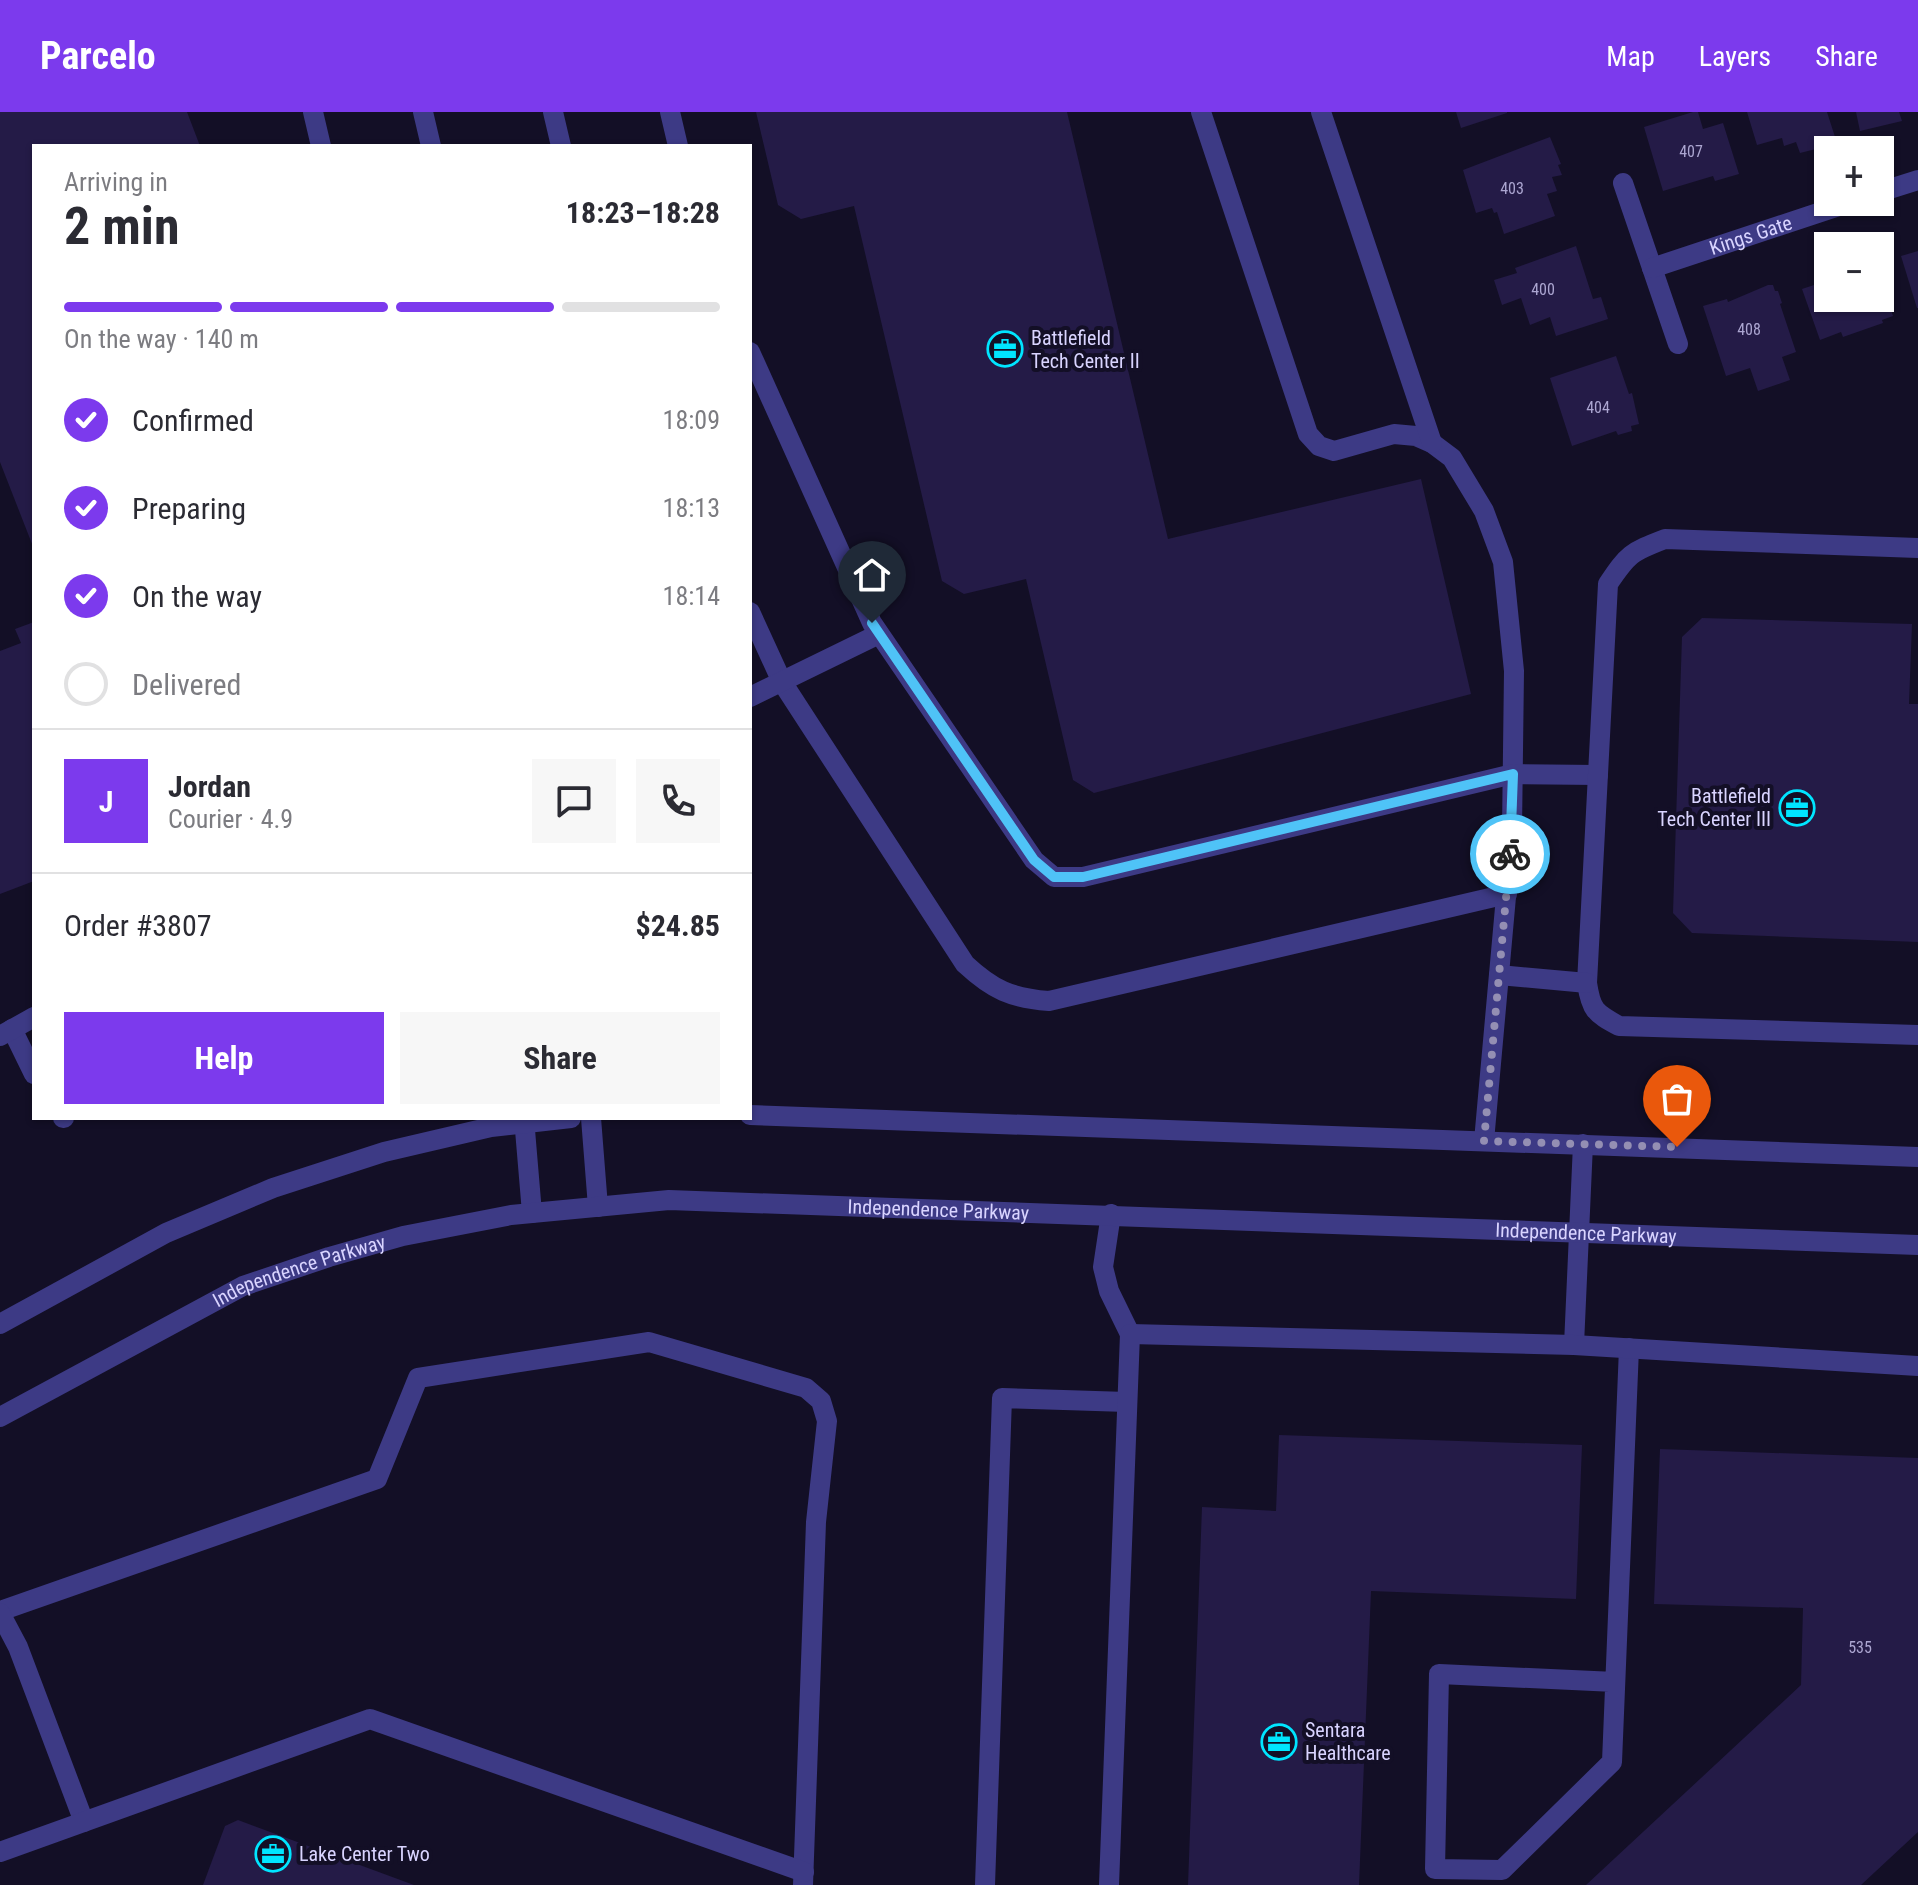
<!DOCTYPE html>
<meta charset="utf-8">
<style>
:root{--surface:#fff;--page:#f7f7f7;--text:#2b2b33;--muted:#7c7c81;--line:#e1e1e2;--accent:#7c3aed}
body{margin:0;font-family:"Roboto Condensed",sans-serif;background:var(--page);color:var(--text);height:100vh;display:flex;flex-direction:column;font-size:30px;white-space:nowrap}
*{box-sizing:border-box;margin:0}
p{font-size:26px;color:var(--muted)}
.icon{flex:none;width:44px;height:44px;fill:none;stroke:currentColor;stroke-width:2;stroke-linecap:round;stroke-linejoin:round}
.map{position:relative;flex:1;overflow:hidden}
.details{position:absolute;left:32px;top:32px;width:720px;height:976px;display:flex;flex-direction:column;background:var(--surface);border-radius:0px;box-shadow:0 2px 6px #0004}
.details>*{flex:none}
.controls{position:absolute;left:1814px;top:24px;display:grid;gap:16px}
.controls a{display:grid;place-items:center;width:80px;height:80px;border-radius:0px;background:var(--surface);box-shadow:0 2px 6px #0004;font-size:40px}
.pin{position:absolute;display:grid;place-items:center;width:68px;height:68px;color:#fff;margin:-82px -34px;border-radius:50% 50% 50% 0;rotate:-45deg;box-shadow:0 0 8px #0007}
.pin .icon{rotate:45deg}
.courier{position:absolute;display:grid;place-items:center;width:80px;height:80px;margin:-40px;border:6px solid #4fc3f7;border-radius:50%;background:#fff;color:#222;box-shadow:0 2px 10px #0007}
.overview em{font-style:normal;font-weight:700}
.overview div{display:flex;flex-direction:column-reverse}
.overview{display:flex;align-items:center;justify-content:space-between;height:136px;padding:0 32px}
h1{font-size:52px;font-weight:700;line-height:60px}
.bar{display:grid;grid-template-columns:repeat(4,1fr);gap:12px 8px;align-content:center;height:96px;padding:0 32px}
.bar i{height:10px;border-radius:6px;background:var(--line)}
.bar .on{background:var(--accent)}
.bar p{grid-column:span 4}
.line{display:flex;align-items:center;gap:20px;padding:0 32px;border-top:2px solid var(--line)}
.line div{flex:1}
.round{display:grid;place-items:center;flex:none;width:84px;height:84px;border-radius:0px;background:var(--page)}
ol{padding:0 32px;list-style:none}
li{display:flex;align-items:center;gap:24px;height:88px}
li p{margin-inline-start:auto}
li .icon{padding:8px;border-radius:50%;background:var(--accent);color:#fff;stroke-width:4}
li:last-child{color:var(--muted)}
li i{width:44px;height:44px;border:4px solid var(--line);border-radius:50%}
.action{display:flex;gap:16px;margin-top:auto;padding:16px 32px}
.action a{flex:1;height:92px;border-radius:0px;background:var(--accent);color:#fff;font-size:32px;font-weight:700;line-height:92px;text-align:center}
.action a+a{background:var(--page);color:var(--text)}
header{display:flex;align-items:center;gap:48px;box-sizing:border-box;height:112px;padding:0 40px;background:var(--accent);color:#fff}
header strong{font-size:38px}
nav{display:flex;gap:44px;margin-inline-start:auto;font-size:28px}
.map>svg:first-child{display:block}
</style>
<header>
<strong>Parcelo</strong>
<nav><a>Map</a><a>Layers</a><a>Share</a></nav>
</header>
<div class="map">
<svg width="1918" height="1773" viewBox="0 0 1918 1773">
<rect width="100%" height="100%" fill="#130f26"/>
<g fill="#241b47">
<polygon points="0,0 187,0 200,34 34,34 34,437 0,350"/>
<polygon points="756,0 1067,0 1168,427 1421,367 1471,582 1094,681 1073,668 1026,467 964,482 942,469 854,94 801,107 778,93"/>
<polygon points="1456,0 1507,0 1507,1 1461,16"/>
<polygon points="1693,0 1698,0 1703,17 1723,11 1739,62 1715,69 1713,64 1663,79 1644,15"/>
<polygon points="1747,0 1827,0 1836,28 1827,31 1828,34 1800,41 1796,30 1784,34 1782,26 1757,33"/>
<polygon points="1856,0 1899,0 1902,9 1860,19"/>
<polygon points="1550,25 1561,52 1558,53 1562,63 1552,65 1557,79 1547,82 1555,104 1504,122 1497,100 1494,101 1492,96 1476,101 1463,58"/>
<polygon points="1576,134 1593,187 1601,185 1608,207 1556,224 1550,205 1530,213 1521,186 1502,193 1494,168 1517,161 1515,156"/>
<polygon points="1918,139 1918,196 1917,196 1901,144"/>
<polygon points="1828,154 1828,186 1880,186 1881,167 1893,204 1882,208 1883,211 1843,225 1841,220 1820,228 1802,177 1826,169 1821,156"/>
<polygon points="1768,173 1773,173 1775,179 1778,179 1782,191 1780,192 1796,240 1782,245 1790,268 1758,279 1750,256 1726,264 1703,194 1727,187 1728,190"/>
<polygon points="1616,244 1629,282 1632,281 1639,312 1631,314 1632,319 1618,323 1616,319 1572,334 1550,266"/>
<polygon points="1702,506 1912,512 1909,592 1918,592 1918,830 1692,821 1673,801 1682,525"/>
<polygon points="34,510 34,769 0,782 0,539 21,531 15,517"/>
<polygon points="1279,1323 1582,1333 1576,1487 1371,1479 1359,1773 1188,1773 1202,1395 1276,1399"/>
<polygon points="1660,1337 1918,1346 1918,1720 1861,1773 1586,1773 1801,1573 1803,1496 1654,1492"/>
<polygon points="238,1708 414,1773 203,1773 225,1714"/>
</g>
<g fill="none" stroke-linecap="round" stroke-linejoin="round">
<g stroke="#3d3a85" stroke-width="20">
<polyline points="313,0 321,34"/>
<polyline points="423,0 431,34"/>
<polyline points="553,0 561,34"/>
<polyline points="670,0 678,34"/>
<polyline points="1201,0 1308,322 1319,334 1334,339 1394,322 1416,324 1432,331 1452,346 1484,399 1503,450 1514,559 1512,718 1484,1029"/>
<polyline points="1321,0 1432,331"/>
<polyline points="1623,71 1678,232"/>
<polyline points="1880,80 1918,68"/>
<path id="s1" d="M1652,156L1851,90"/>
<polyline points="750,240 872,511 1034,748 1054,765 1083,765 1513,662 1598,663"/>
<path d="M1918,436L1665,427C1631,440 1628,442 1608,472L1587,871C1591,898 1595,901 1619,914L1918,923"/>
<path d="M750,500L782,570L965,852C993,878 1011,886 1049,889L1507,782"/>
<polyline points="750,585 879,522"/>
<polyline points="1499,863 1587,871"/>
<polyline points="12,917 34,962"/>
<polyline points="0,924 34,905"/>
<polyline points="750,1003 1918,1045"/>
<polyline points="63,1006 64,1006"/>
<polyline points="524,1006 532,1101"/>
<polyline points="591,1006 598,1095"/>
<polyline points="1111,1102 1103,1155 1109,1179 1130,1222"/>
<polyline points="0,1212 166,1121 273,1076 384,1040 491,1015 571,1006"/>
<polyline points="1574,1233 1583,1032"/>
<path id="s2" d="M0,1305L243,1174L329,1145L403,1124L511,1103L669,1088L1918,1133"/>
<polyline points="0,1499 377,1367 418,1266 649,1230 806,1276 821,1289 827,1309 816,1410 803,1773"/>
<polyline points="0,1501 18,1535 84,1710"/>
<polyline points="1615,1570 1439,1562 1435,1757 1502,1758 1612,1650 1629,1236"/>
<polyline points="0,1740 370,1607 804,1760"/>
<polyline points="985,1773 1002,1286 1127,1290"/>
<polyline points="1109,1773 1130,1222 1574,1233 1918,1254"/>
</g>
</g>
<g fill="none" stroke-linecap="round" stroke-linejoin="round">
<polyline stroke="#948fb3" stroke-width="8" stroke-dasharray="0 14.4" points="1510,742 1484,1029 1677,1035"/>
<polyline stroke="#4fc3f7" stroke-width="10" points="872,511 1034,748 1054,765 1083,765 1513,662 1510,742"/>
</g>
<defs>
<symbol id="office-ring" viewBox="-11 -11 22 22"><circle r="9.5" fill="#130f26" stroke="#00e5ff" stroke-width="1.5"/><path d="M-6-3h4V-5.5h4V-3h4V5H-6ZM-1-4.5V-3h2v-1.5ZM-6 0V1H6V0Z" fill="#00e5ff"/></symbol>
</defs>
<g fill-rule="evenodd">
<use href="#office-ring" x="985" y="217" width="40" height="40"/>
<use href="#office-ring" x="1777" y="676" width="40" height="40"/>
<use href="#office-ring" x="1259" y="1610" width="40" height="40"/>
<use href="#office-ring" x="253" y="1722" width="40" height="40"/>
</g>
<g text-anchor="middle" stroke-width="8" stroke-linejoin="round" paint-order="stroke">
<g font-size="16" fill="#aca6d1">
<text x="1691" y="45">407</text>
<text x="1512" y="82">403</text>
<text x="1543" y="183">400</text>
<text x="1749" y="223">408</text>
<text x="1598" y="301">404</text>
<text x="1860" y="1541">535</text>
</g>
<g font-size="20" fill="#d9d4ff" stroke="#130f26">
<text dy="7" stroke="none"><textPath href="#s1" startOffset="104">Kings Gate</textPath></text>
<text dy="7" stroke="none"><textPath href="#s2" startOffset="982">Independence Parkway</textPath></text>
<text dy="7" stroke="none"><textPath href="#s2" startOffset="1630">Independence Parkway</textPath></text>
<text dy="7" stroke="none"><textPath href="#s2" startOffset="334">Independence Parkway</textPath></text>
</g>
<g font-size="20" fill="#d9d4ff" stroke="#130f26" text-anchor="start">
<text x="1031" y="233">Battlefield<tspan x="1031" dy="23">Tech Center II</tspan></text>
<text x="1771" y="691" text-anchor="end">Battlefield<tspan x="1771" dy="23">Tech Center III</tspan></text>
<text x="1305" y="1625">Sentara<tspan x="1305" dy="23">Healthcare</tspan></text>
<text x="299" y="1749">Lake Center Two</text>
</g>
</g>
</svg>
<div class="controls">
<a>+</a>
<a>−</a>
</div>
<div class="pin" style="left:1677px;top:1035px;background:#ea580c"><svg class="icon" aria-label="bag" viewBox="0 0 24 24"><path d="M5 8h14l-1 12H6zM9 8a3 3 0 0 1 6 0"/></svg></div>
<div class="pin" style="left:872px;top:511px;background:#1f2937"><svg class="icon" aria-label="home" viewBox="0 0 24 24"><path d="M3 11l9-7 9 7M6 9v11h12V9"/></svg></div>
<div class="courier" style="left:1510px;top:742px"><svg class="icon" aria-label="bike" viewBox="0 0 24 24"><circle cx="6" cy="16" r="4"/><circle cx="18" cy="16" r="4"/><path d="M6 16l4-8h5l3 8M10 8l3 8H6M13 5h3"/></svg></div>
<section class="details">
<div class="overview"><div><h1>2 min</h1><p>Arriving in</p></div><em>18:23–18:28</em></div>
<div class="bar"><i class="on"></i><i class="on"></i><i class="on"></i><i></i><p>On the way · 140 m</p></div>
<ol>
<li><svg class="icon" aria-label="check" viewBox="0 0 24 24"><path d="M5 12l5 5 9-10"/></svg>Confirmed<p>18:09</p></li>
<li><svg class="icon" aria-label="check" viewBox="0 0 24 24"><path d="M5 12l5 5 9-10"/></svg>Preparing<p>18:13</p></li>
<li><svg class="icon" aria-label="check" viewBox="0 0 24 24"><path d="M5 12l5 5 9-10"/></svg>On the way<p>18:14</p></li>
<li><i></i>Delivered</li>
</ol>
<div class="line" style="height:144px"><b class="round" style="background:var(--accent);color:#fff">J</b><div><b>Jordan</b><p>Courier · 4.9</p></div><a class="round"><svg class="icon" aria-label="chat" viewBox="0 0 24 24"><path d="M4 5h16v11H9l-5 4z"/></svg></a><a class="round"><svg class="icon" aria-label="phone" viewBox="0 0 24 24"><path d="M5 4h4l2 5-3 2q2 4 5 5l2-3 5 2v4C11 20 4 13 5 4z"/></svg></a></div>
<div class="line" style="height:104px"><div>Order #3807</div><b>$24.85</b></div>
<div class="action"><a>Help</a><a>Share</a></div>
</section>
</div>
